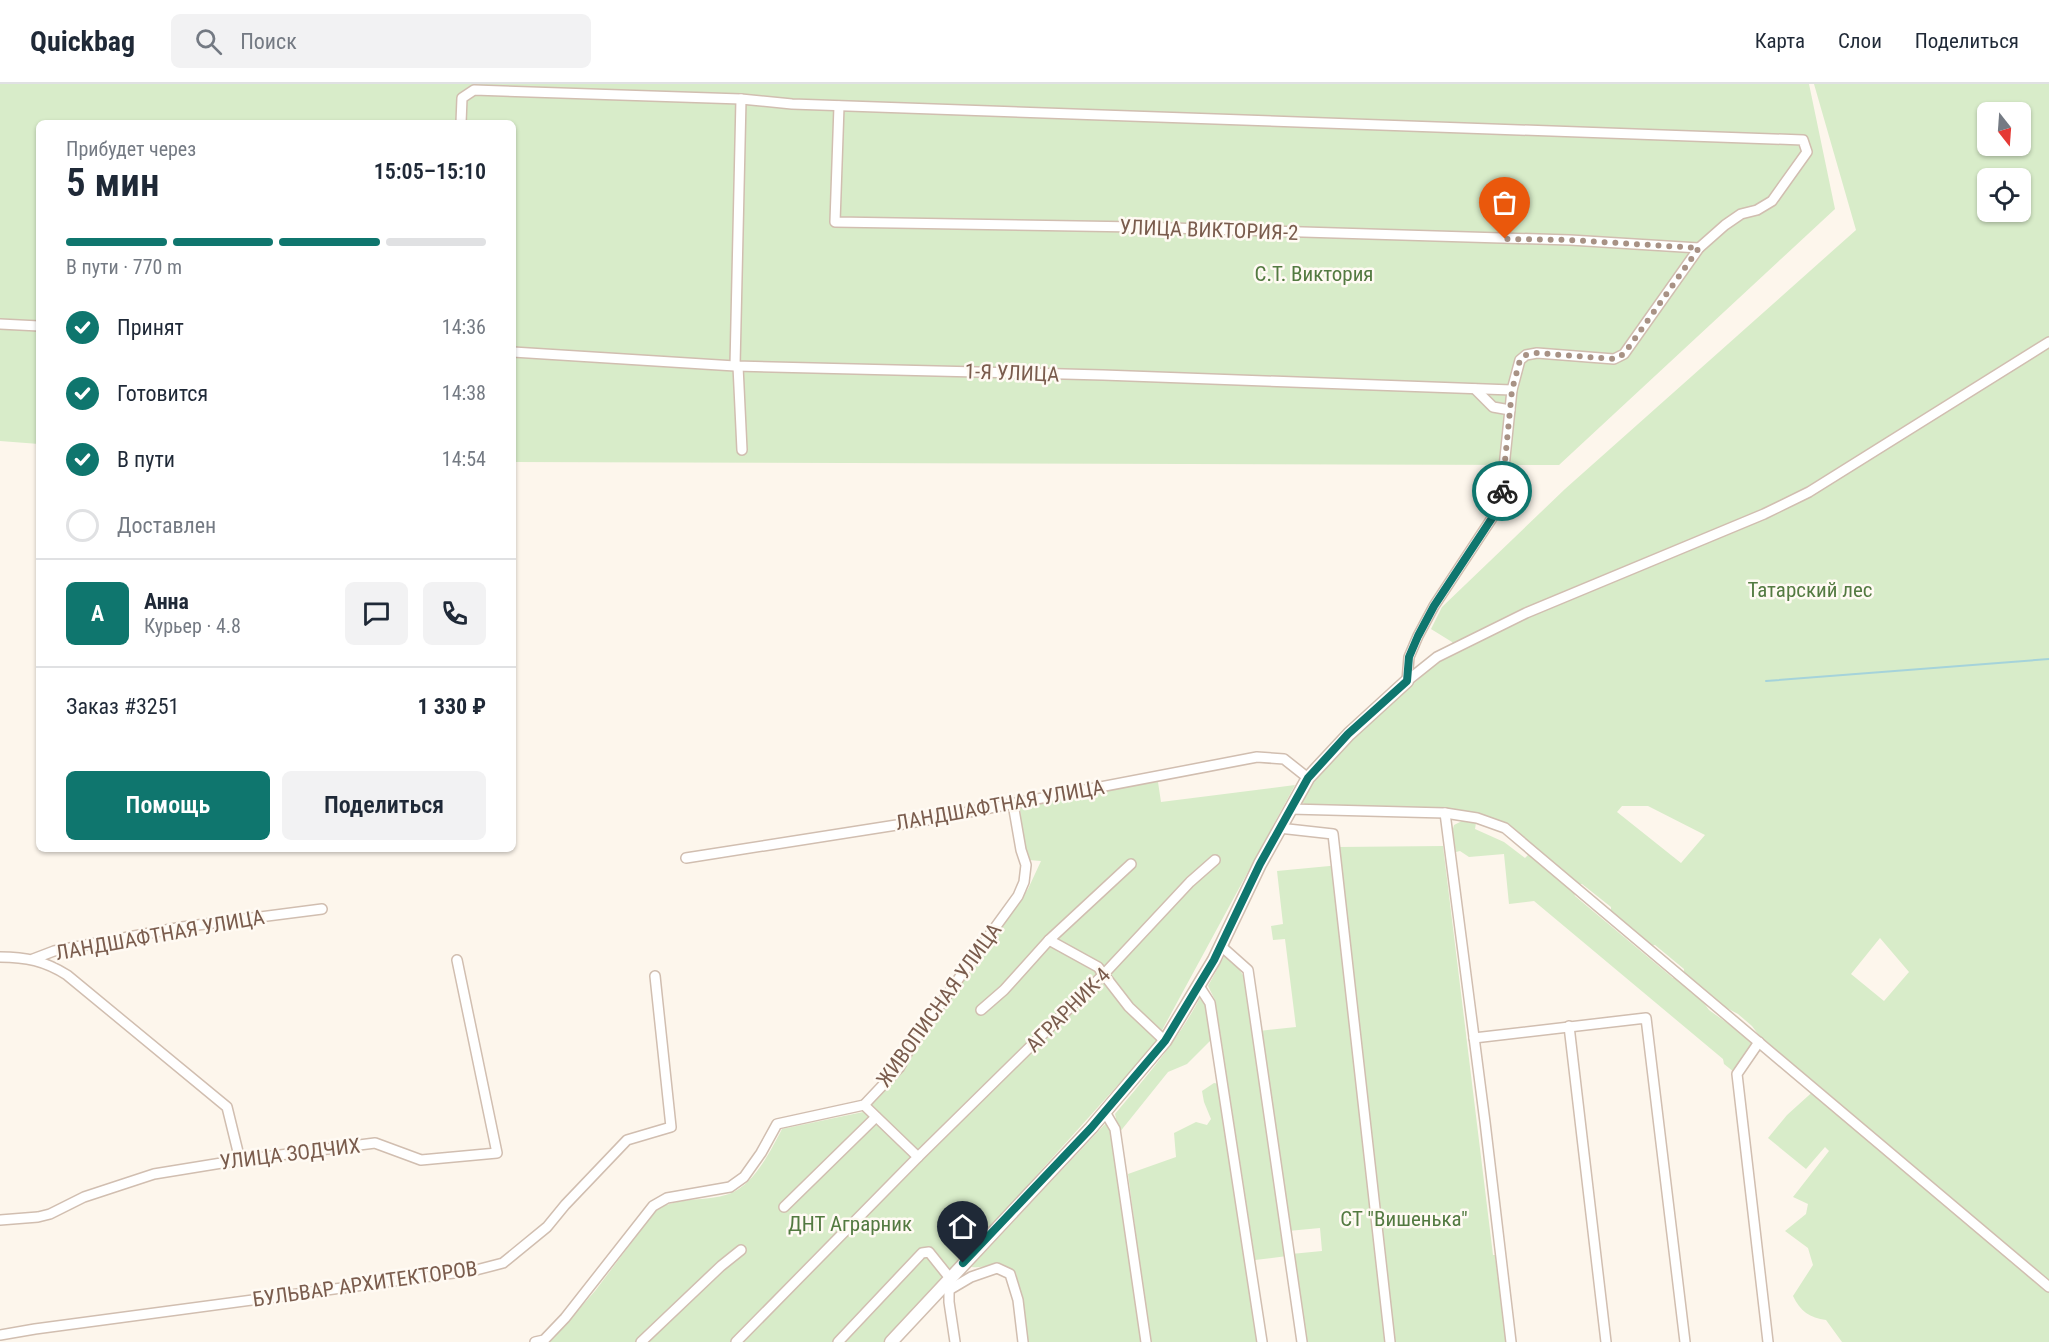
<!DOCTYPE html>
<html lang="ru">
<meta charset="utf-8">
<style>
:root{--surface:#fff;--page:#f2f2f3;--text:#1f2937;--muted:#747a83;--line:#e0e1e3;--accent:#0f766e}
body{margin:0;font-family:"Roboto Condensed",sans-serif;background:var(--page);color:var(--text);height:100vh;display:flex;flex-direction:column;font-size:22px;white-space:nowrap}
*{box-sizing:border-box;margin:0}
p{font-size:20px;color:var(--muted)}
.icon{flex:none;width:33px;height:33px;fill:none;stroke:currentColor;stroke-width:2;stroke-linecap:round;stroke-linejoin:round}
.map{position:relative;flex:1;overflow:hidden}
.drawer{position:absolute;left:36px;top:36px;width:480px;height:732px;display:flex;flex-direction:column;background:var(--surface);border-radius:9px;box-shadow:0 2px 4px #0004}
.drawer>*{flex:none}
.needle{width:39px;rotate:163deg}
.tools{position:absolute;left:1977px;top:18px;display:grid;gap:12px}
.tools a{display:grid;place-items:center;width:54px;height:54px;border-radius:9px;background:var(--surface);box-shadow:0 2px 4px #0004;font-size:30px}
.pin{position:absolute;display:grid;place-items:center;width:51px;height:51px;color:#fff;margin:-62px -26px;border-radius:50% 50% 50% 0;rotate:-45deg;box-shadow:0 0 6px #0007}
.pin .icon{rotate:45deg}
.courier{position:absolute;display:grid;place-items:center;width:60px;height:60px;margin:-30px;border:4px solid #0f766e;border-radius:50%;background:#fff;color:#222;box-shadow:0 2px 8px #0007}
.head em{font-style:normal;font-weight:600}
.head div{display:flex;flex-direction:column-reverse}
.head{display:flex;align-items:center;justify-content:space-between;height:102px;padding:0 30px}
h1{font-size:39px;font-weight:600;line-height:45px}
.bar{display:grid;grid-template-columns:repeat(4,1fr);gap:9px 6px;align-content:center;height:72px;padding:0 30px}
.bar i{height:8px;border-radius:4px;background:var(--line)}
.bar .active{background:var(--accent)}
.bar p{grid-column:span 4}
.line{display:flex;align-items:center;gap:15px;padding:0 30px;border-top:2px solid var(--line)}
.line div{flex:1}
.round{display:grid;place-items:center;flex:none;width:63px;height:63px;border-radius:9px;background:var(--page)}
ol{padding:0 30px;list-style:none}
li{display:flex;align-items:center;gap:18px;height:66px}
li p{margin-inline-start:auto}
li .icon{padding:6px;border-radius:50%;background:var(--accent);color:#fff;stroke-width:4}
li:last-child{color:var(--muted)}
li i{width:33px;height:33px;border:3px solid var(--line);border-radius:50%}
.primary-button{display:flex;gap:12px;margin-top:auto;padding:12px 30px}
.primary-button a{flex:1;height:69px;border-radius:9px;background:var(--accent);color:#fff;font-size:24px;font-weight:600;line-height:69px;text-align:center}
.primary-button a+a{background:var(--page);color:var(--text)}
header{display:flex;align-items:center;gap:36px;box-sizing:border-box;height:84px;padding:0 30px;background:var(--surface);border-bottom:2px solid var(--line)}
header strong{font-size:28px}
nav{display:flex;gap:33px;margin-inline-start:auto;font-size:21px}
.search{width:420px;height:54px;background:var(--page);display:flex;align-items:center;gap:15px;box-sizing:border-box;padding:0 21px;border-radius:9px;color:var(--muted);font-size:22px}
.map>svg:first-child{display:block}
</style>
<header>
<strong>Quickbag</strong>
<div class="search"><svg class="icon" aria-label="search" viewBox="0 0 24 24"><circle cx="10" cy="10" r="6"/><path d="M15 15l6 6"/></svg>Поиск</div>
<nav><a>Карта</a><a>Слои</a><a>Поделиться</a></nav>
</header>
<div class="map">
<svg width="2049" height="1258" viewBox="0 0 2049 1258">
<rect width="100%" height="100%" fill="#fdf6ec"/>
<g fill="#d8ecc9" fill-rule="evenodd">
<polygon points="0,0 1809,0 1835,125 1559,381 513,378 513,39 39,39 39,360 0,357"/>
<path d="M1814,0H2049V1258H1842L1826,1236C1810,1234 1800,1227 1793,1212L1813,1181L1808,1164L1785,1147L1806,1130L1808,1120L1793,1113L1829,1067L1825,1063L1806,1085L1768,1054L1787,1031L1818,1003L1761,954L1752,942L1738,930L1723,922L1684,888V885L1655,861L1651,862L1611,828V823L1582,800H1578C1542,767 1512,738 1464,727L1307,721L1303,719L1302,714L1306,706L1354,653L1439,577L1457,568L1452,558L1431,545L1442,523L1565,405L1856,146ZM1988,28H2020V62H1988ZM1988,94H2020V128H1988ZM1622,722H1648L1705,751L1681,779L1617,728ZM1880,854L1909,888L1884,917L1851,890Z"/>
<path d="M1158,698L1161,718L1295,701L1154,961L886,1258H550L595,1207L656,1126C680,1112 705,1118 729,1110C754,1101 771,1066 782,1045L863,1028L908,976L959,897L1028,805L1041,777L1029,776L1023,757L1020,725L1027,718Z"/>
<polygon points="1464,736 1476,739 1475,745 1504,758 1525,774 1529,770 1573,806 1575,812 1673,894 1678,894 1699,912 1709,926 1751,956 1751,961 1734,988 1724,980 1723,975 1534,817 1509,820 1504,770 1469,773 1460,767 1456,768 1452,748 1454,741"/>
<polygon points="1443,762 1493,1171 1495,1171 1506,1258 1303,1258 1291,1170 1322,1167 1320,1144 1288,1147 1259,947 1296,943 1285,855 1273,856 1271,842 1283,840 1277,787 1340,781 1338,763"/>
<path d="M1225,871C1237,881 1243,888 1248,903L1287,1172L1255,1176L1215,916L1208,902Z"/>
<path d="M1201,912L1207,920L1211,956L1187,980L1168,988L1119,1049L1115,1030C1146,993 1179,955 1201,912Z"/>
<polygon points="1214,999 1219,1000 1259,1258 1150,1258 1128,1090 1176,1073 1174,1049 1196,1038 1207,1041 1211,1035 1204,1018 1202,1007"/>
<path d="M1106,1039L1112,1046L1141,1258H1027L1016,1189C990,1173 994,1185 971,1183Z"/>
</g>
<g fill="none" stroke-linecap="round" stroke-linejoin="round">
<polyline stroke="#a5d3da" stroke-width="2" points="1766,597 2049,575"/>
<defs>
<g id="minor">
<polyline points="839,22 835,138 1137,143 1570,156 1699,164"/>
<polyline points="461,39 462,14 474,6 741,15 792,20 1803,56 1807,68 1772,117 1757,126 1741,130 1725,141 1699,164 1624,270 1614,275 1537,269 1526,271 1520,276 1512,306 1500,422 1434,522 1418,552 1409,573 1407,597"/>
<polyline points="0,240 39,242"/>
<polyline points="513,268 735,282 1103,291 1512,306"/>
<polyline points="735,282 741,15"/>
<polyline points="738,282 742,366"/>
<polyline points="1475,305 1493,323 1510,326"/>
<polyline points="1407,597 1437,573 1526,529 1764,430 1809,408 2049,258"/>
<polyline points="1290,725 1445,729 1477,734 1505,744 2049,1203"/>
<polyline points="1445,729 1485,1038 1511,1258"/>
<polyline points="1279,744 1333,750 1390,1258"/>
<polyline points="686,774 922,737 1257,673 1284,675 1308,694"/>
<polyline points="1049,856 1098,883 1129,923 1165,957"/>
<polyline points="1221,862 1248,886 1302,1258"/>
<path d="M0,873C26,873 45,877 67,891L227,1023L240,1076"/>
<polyline points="33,875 54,867 182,843 322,825"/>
<polyline points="1199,902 1210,919 1262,1258"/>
<polyline points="981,926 1004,906 1049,856 1131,780"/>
<polyline points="1569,942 1606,1258"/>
<polyline points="1474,954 1646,934 1685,1258"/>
<polyline points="1759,958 1737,990 1768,1258"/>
<polyline points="1105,1028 1115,1045 1146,1258"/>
<polyline points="918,1073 1104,890 1190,798 1215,776"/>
<polyline points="784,1123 876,1033"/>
<polyline points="0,1136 38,1133 50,1130 84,1113 154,1090 240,1076 375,1059 421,1076 497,1069 457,876"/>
<polyline points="949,1206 971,1193 997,1184 1010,1190 1018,1216 1023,1258"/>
<polyline points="0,1251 35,1245 476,1186 503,1179 547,1143 565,1121 627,1056 671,1043 655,892"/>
<polyline points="535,1258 544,1256 565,1234 653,1122 667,1114 730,1103 744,1093 761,1069 777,1040 864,1021 899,984 910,964 978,867 1018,812 1024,798 1026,781 1021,766 1013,720"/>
<polyline points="641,1258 721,1182 741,1166"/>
<polyline points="736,1258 918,1073 864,1021"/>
<polyline points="838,1258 922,1169 929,1168 949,1193 949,1218 955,1258"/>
</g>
<polyline id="tertiary" points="891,1258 1091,1044 1165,957 1214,876 1260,780 1308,694 1349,650 1407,597"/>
</defs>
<use href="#minor" stroke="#d1beb0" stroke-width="12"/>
<use href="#tertiary" stroke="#d1beb0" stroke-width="15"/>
<use href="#minor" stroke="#fff" stroke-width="9"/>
<use href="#tertiary" stroke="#fff" stroke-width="12"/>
</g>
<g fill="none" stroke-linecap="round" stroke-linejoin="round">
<polyline stroke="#a89285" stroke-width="6" stroke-dasharray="0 10.8" points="1502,407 1512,306 1520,276 1526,271 1537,269 1614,275 1624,270 1699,164 1570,156 1505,155"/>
<polyline stroke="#0f766e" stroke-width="8" points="963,1179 1091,1044 1165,957 1214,876 1260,780 1308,694 1348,650 1407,597 1409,573 1418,552 1434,522 1500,422 1502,407"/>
</g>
<g text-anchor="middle" stroke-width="5" stroke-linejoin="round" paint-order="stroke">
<g font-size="21" fill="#7a5c4d" stroke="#fffaf3">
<text transform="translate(1209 146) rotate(2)" y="7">УЛИЦА ВИКТОРИЯ-2</text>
<text transform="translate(1012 289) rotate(2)" y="7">1-Я УЛИЦА</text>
<text transform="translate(1000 721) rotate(-10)" y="7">ЛАНДШАФТНАЯ УЛИЦА</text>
<text transform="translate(160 851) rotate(-10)" y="7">ЛАНДШАФТНАЯ УЛИЦА</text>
<text transform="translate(939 921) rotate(-54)" y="7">ЖИВОПИСНАЯ УЛИЦА</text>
<text transform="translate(1068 926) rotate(-45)" y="7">АГРАРНИК-4</text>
<text transform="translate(290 1070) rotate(-7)" y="7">УЛИЦА ЗОДЧИХ</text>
<text transform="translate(365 1200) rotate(-8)" y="7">БУЛЬВАР АРХИТЕКТОРОВ</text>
</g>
<g font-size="21" fill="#537a41" stroke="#fffaf3">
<text x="1314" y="197">С.Т. Виктория</text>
<text x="1810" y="513">Татарский лес</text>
<text x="1404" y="1142">СТ "Вишенька"</text>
<text x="850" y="1147">ДНТ Аграрник</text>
</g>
</g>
</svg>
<div class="tools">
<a><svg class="needle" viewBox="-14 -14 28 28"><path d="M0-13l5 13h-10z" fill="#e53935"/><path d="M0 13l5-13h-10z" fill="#747a83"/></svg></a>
<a><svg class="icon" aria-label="locate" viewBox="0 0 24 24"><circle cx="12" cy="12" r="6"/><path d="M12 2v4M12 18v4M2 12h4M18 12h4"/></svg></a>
</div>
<div class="pin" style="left:1505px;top:155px;background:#ea580c"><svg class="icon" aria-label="bag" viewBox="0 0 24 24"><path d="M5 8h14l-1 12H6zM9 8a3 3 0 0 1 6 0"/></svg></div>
<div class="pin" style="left:963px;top:1179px;background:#1f2937"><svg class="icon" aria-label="home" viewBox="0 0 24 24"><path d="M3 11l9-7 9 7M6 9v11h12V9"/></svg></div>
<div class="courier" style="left:1502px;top:407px"><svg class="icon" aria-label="bike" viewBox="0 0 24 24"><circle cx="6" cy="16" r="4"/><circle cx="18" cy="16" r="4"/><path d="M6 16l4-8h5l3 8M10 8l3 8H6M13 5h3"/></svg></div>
<section class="drawer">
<div class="head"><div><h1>5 мин</h1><p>Прибудет через</p></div><em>15:05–15:10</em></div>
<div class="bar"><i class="active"></i><i class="active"></i><i class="active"></i><i></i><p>В пути · 770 m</p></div>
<ol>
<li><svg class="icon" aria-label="check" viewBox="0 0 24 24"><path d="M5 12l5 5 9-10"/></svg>Принят<p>14:36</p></li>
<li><svg class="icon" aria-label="check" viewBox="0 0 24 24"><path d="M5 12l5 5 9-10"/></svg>Готовится<p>14:38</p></li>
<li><svg class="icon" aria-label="check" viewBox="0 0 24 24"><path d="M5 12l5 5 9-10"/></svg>В пути<p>14:54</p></li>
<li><i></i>Доставлен</li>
</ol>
<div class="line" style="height:108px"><b class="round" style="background:var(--accent);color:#fff">А</b><div><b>Анна</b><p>Курьер · 4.8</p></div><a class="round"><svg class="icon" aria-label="chat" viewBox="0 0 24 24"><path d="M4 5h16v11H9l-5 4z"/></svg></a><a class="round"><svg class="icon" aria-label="phone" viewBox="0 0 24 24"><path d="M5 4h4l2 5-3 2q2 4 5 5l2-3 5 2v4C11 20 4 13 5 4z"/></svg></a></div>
<div class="line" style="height:78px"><div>Заказ #3251</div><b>1 330 ₽</b></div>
<div class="primary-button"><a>Помощь</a><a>Поделиться</a></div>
</section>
</div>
